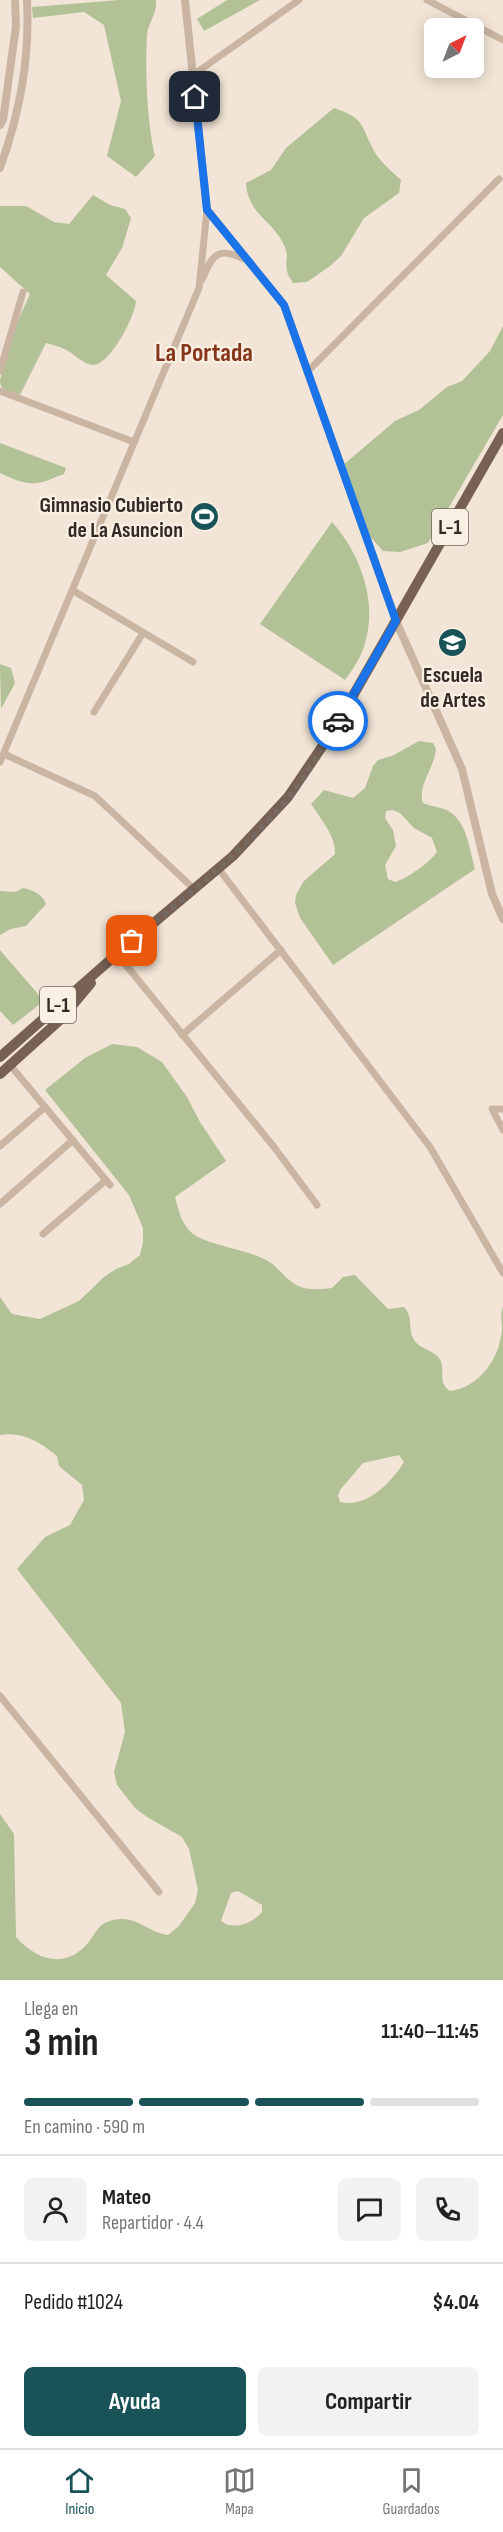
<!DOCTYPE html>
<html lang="es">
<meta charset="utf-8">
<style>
:root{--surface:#fff;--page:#f2f2f2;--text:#222;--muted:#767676;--line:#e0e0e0;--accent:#195257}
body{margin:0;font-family:"Sofia Sans Condensed",sans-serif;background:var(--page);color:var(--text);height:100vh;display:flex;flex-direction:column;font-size:22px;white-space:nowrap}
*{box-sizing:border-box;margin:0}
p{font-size:20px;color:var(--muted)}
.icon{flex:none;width:33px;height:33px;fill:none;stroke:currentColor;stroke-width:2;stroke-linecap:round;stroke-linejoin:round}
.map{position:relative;height:1980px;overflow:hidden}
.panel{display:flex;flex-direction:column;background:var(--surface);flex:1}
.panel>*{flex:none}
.needle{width:39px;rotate:42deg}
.tools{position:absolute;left:424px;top:18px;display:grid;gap:12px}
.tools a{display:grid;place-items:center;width:60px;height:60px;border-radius:9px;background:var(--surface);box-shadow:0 3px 15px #0003;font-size:30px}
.pin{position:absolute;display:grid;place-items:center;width:51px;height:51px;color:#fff;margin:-26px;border-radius:12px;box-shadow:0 3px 9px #0006}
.courier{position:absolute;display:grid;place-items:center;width:60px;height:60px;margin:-30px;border:4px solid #1a73e8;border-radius:50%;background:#fff;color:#222;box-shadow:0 2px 8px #0007}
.overview em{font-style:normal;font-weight:700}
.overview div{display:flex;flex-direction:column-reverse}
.overview{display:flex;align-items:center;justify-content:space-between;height:102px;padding:0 24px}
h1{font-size:39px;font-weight:700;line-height:45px}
.bar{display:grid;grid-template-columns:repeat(4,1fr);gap:9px 6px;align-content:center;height:72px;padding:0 24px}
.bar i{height:8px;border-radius:4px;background:var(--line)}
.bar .current{background:var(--accent)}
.bar p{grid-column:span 4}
.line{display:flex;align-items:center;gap:15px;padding:0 24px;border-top:2px solid var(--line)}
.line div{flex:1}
.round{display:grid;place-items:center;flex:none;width:63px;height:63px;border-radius:9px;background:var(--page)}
.cta{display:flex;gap:12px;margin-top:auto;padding:12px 24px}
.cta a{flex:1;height:69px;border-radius:9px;background:var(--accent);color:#fff;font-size:24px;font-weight:700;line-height:69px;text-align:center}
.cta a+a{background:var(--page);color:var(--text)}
.dock{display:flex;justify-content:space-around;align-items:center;height:84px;border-top:2px solid var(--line);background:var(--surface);font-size:16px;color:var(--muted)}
.dock a{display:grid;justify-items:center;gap:3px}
.dock .current{color:var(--accent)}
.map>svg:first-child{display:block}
</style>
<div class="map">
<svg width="503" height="1980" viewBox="0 0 503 1980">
<rect width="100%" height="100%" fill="#f2e5d7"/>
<g fill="#b2c196" fill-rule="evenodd">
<path d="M120,0H156C158,12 148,23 147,35C145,70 147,122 155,156L136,177L107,156L121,101L104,25L84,12L33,18L32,7Z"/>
<polygon points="227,0 260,0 204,31 197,19"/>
<path d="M334,108C363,118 360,122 372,147C378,160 390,170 401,180L399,193L364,218L341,256L330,266L307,282L293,283C291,280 287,274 287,270C284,258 291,259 283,243C270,218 248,214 246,183L271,170L286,148Z"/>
<path d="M93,195L110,205L125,209L131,218L122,248L106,275L136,301C135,317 110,365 93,365C82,364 74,353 64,349C59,346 52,345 46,343L20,395C10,392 0,392 0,380L15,327L30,294L0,267V206H26L54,222L69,224Z"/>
<polygon points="503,326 503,415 428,543 400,552 383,551 368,534 342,466 395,421 419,410 447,387 462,381 490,351"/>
<path d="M0,443L66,468L64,474C56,476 49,481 42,482C28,486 12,479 0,473Z"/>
<path d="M332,522C360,553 378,602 365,643C362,656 353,669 345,680L260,624Z"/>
<polygon points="0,664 11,668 15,683 1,709"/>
<path d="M419,741L433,743L436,749C434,769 417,786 423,803C432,807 443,807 450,812C467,823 470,851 475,869L333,965L300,918L295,903L296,895L303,882L335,854C336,836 320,818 311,804L324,790L353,798L365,788L373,766L378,760L392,756ZM393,810L400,813L414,828L432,838L437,852C428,864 409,877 395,882L388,879L385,865L396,846L393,830L385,818L386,811Z"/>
<path d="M23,888C33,890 42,894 46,904L26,926L11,929L0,935V891L15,892Z"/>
<polygon points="0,950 44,1001 13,1025 0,1011"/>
<path d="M112,1044L137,1047L162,1062L187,1097L200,1122L226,1161L175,1197C179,1211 181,1224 193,1234C210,1246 247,1249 268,1261C281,1269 288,1284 304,1288C313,1290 323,1289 332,1288L343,1277L355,1275L388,1309L404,1307C413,1316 408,1327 413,1338C418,1349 432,1349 439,1358C447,1369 436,1382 450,1391C480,1387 500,1358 502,1329C502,1322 500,1312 503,1307V1980H0V1814L14,1834L16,1937C36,1960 65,1970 88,1943C99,1929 99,1921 120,1919C138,1918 151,1933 168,1935L179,1926L195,1903L198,1890L189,1849L182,1837L147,1817L135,1808L117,1785L114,1772L125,1732L121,1703L17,1569L45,1537L70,1525L84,1500L82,1485L59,1466L57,1456C40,1442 23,1431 0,1435V1297L12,1314L40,1319L79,1301L104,1277L116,1269L129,1264L140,1255L143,1242V1228L129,1195L45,1090L85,1058ZM399,1455L404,1462C391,1483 367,1508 340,1502L338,1496L340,1490L363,1463ZM238,1891L262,1905V1912C253,1923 233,1931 221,1921L231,1893Z"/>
</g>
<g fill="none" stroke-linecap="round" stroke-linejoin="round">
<g stroke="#cab5a2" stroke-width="7">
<polyline points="427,0 503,40"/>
<polyline points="193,75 299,0"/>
<path d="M202,280C212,255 218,245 246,260"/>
<polyline points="0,371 23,292"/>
<polyline points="307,372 499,179"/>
<polyline points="0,391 134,442"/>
<polyline points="72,590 193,662"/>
<polyline points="94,712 143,633"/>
<polyline points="4,754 95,796 194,889"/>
<polyline points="0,762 199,288 207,210"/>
<polyline points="218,868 430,1147 503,1273"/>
<polyline points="117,954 274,1147 317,1205"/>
<polyline points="182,1035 281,950"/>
<polyline points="10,1065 110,1185"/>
<polyline points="503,1109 492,1109 503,1130"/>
<polyline points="0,1146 45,1107"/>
<polyline points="0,1204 73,1140"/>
<polyline points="43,1234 106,1180"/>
<polyline points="0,1696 159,1892"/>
</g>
<g stroke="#cab5a2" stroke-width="8">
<polyline points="185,0 207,210 284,305 396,621 462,769 492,894 503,919"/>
<polyline points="0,125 3,120 16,26 15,0"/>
<path d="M0,168C20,112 30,59 27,0"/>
</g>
<g stroke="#776155" stroke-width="10">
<polyline points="0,1057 117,954 233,856 288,797 334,729 503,433"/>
<polyline points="0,1074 61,1019 91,983"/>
</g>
</g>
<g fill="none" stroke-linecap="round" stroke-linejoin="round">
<path stroke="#766b63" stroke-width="6" stroke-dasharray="0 10.8" d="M132,941C192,891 256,843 302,780C315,761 327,741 338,721"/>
<polyline stroke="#1a73e8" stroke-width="8" points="195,97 207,210 284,305 396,621 338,721"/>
</g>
<defs>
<symbol id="stadium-disc" viewBox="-11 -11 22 22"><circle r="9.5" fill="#195257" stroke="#faefe3"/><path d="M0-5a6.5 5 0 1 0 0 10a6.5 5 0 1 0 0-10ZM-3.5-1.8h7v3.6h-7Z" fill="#fff"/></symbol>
<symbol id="university-disc" viewBox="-11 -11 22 22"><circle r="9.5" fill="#195257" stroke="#faefe3"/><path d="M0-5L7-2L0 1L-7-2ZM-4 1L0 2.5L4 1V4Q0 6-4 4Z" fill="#fff"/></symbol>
</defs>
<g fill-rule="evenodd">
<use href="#stadium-disc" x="188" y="500" width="33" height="33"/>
<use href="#university-disc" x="436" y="626" width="33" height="33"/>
</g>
<g text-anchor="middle" stroke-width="4.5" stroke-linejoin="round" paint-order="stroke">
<g fill="#faefe3" stroke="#6f655e" stroke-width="1.5">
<rect x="432" y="509" width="36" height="36" rx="4.5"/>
<rect x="40" y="987" width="36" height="36" rx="4.5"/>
</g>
<g font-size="21" font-weight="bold" fill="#342a25">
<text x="450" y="534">L-1</text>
<text x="58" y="1012">L-1</text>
</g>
<g font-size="22" font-weight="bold" fill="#342a25" stroke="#faefe3" text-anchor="end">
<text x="183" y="512">Gimnasio Cubierto<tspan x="183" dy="25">de La Asuncion</tspan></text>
<text x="453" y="682" text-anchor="middle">Escuela<tspan x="453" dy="25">de Artes</tspan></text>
</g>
<g font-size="26" font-weight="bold" fill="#87361b" stroke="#faefe3">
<text x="204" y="361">La Portada</text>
</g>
</g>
</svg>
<div class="tools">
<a><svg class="needle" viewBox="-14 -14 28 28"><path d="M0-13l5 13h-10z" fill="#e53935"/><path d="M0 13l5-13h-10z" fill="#767676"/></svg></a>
</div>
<div class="pin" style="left:132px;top:941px;background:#ea580c"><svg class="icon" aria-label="bag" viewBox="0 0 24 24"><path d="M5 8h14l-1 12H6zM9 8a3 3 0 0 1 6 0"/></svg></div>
<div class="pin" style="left:195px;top:97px;background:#1f2937"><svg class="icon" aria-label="home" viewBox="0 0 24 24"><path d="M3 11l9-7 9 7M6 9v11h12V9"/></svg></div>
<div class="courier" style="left:338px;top:721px"><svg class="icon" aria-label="car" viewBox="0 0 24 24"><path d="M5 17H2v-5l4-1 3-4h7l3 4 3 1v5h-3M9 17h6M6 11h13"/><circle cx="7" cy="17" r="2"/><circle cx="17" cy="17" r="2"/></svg></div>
</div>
<section class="panel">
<div class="overview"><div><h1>3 min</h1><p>Llega en</p></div><em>11:40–11:45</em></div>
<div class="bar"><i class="current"></i><i class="current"></i><i class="current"></i><i></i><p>En camino · 590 m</p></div>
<div class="line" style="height:108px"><a class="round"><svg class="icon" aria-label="person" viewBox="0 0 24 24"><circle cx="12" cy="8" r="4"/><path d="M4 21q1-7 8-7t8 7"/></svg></a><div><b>Mateo</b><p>Repartidor · 4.4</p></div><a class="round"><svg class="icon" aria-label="chat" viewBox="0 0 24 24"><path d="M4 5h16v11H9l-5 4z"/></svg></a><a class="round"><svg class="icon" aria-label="phone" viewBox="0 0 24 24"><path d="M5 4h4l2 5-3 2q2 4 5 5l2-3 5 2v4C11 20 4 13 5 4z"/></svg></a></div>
<div class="line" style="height:78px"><div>Pedido #1024</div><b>$4.04</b></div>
<div class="cta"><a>Ayuda</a><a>Compartir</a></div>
</section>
<nav class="dock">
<a class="current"><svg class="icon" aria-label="home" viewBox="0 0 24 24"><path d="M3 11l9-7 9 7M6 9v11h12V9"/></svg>Inicio</a>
<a><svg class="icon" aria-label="map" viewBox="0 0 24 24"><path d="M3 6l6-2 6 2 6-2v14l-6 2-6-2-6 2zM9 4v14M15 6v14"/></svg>Mapa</a>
<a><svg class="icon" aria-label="saved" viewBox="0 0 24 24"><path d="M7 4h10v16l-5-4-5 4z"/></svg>Guardados</a>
</nav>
